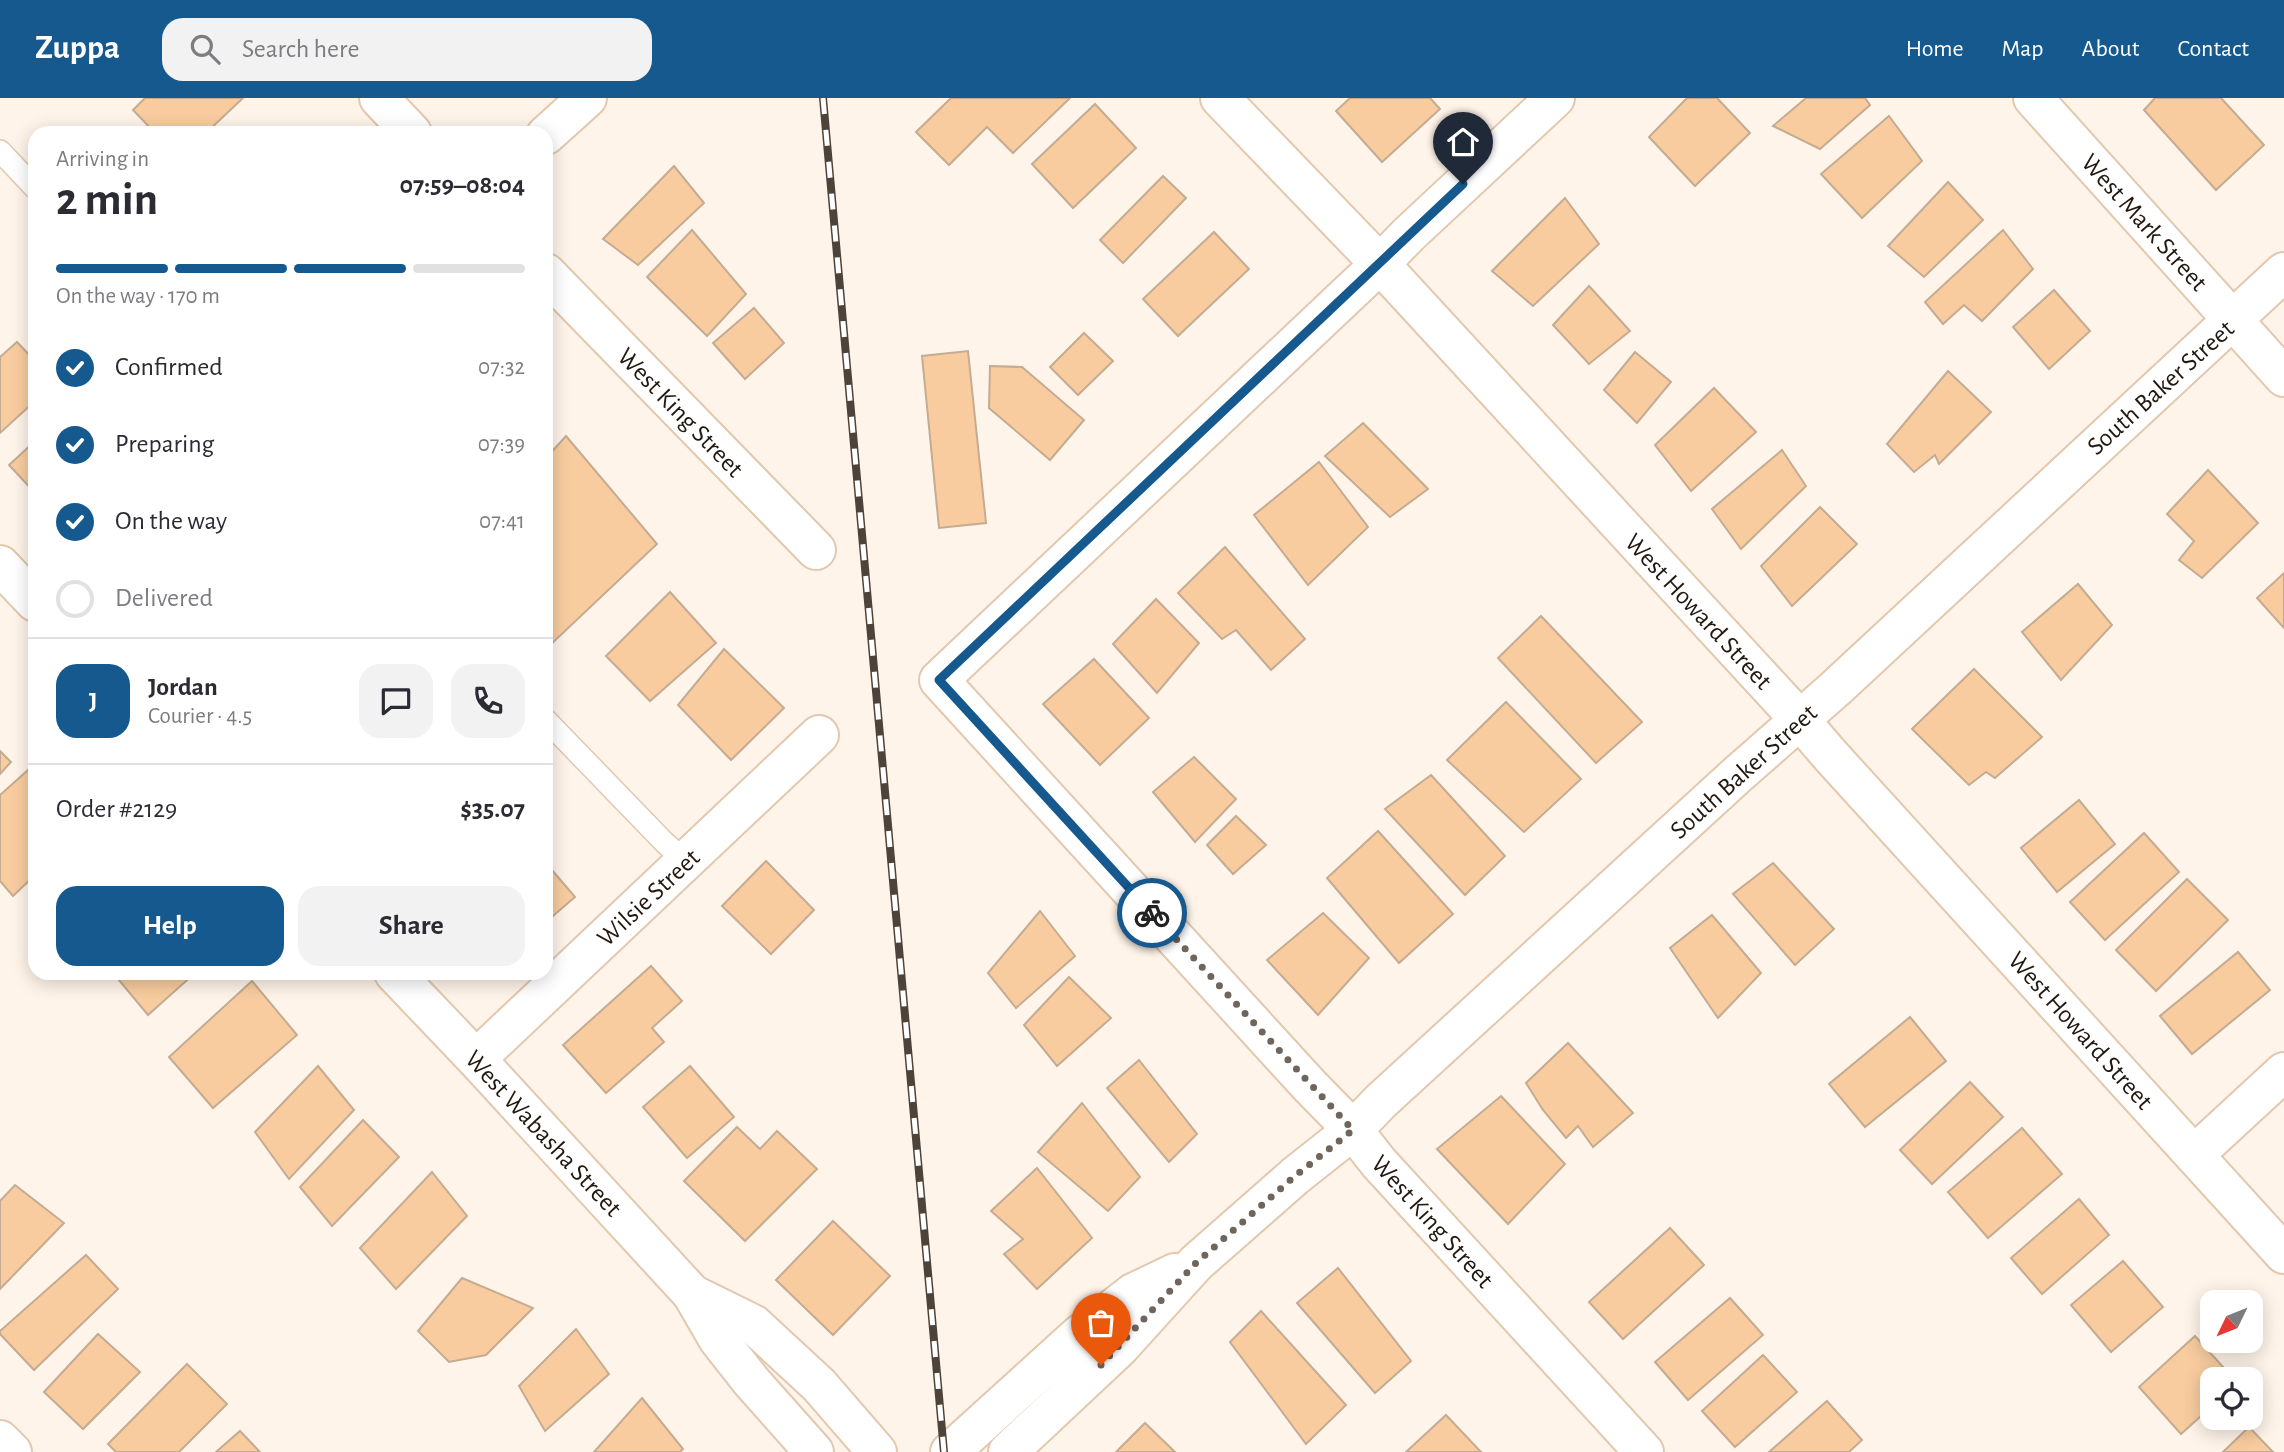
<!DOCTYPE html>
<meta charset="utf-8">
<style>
:root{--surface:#fff;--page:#f2f2f3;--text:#2b2b33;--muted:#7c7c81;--line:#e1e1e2;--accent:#15598e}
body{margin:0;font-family:"Alegreya Sans",sans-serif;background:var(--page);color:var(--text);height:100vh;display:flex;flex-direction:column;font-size:26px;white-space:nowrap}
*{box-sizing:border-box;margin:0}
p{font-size:23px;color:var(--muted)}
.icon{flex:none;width:38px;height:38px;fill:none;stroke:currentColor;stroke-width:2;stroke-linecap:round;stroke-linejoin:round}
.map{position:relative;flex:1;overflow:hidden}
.side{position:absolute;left:28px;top:28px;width:525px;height:854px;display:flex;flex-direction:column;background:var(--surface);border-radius:21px;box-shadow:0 4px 18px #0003}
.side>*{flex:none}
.needle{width:46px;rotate:227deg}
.fabs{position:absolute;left:2200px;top:1192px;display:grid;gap:14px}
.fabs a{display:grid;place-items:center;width:63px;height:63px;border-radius:14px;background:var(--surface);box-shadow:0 4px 18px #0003;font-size:35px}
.pin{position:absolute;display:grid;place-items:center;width:60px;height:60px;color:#fff;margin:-72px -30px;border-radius:50% 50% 50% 0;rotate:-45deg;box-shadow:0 0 7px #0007}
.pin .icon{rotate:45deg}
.courier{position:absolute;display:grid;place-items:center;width:70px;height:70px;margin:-35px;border:5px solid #15598e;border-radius:50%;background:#fff;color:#222;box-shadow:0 2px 9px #0007}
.overview em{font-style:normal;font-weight:700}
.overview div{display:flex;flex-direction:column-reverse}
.overview{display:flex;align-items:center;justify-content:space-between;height:119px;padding:0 28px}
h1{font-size:46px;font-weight:700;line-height:52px}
.bar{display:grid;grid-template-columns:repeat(4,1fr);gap:10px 7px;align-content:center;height:84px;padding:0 28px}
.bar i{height:9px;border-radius:5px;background:var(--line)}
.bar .current{background:var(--accent)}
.bar p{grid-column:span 4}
.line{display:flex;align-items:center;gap:18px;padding:0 28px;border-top:2px solid var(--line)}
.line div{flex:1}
.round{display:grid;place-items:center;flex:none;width:74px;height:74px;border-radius:21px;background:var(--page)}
ol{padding:0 28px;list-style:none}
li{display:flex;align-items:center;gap:21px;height:77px}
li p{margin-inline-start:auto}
li .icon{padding:7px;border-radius:50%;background:var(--accent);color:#fff;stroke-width:4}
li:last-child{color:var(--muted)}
li i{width:38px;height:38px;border:4px solid var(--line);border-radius:50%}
.action{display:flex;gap:14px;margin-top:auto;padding:14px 28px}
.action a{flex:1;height:80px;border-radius:21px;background:var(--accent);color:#fff;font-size:28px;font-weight:700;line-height:80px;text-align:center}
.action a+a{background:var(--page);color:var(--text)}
header{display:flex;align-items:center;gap:42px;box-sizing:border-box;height:98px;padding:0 35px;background:var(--accent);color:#fff}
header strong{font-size:33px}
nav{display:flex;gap:38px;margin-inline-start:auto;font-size:24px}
.search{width:490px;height:63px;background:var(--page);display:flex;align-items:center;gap:18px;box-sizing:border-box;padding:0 24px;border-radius:21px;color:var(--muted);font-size:26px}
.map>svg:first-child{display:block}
</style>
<header>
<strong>Zuppa</strong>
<div class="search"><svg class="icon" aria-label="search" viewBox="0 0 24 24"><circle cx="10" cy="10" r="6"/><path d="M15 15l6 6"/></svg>Search here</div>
<nav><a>Home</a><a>Map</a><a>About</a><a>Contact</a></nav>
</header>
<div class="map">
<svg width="2284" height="1354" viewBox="0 0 2284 1354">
<rect width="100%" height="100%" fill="#fff4e9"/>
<g fill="#f8cc9f" stroke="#c5ab92" stroke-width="2">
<polygon points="145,0 243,0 206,35 155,35 133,12"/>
<polygon points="951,0 1070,0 1013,55 987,29 949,67 916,34"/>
<polygon points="1350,0 1430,0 1440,11 1382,64 1336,13"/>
<polygon points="1687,0 1717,0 1750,35 1695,88 1649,39"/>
<polygon points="1806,0 1865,0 1870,7 1820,51 1773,28"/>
<polygon points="2155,0 2221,0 2264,47 2216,92 2144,12"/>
<polygon points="1095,6 1136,50 1073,110 1032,66"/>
<polygon points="1889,18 1922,63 1862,120 1821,76"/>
<polygon points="674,68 704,105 638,167 603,141"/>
<polygon points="1163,78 1186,100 1123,165 1100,142"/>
<polygon points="1948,84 1983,122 1924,179 1888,148"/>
<polygon points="1565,100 1599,146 1533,208 1492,173"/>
<polygon points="692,132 746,196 707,238 647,179"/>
<polygon points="2003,132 2033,171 1982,223 1964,207 1943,226 1925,204"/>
<polygon points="1214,134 1249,171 1178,238 1143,201"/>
<polygon points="1589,188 1630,233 1589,266 1553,227"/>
<polygon points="2054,192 2090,233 2049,271 2013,229"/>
<polygon points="754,210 784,245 745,281 713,245"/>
<polygon points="1084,235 1113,263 1078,297 1050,269"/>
<polygon points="17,244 35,263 35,303 0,335 0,259"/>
<polygon points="968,253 986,425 939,430 922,258"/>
<polygon points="1635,254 1671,284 1637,325 1604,292"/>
<polygon points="990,268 1022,269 1084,322 1050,362 989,310"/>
<polygon points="1948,273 1991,314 1939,366 1935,357 1914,374 1887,346"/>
<polygon points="1714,290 1756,334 1691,393 1655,347"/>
<polygon points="1363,325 1428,391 1390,419 1325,358"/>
<polygon points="566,338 657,446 546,551 546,360"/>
<polygon points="35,343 35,395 9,367"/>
<polygon points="1782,352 1806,388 1741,451 1712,411"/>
<polygon points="1319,364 1368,429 1308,487 1254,417"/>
<polygon points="2208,372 2258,425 2202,480 2179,462 2194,443 2167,416"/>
<polygon points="1820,409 1857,446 1792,508 1761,468"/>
<polygon points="1225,449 1305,541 1271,572 1236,532 1222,541 1178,495"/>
<polygon points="2284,475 2284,530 2257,500"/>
<polygon points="2078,486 2112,527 2061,582 2022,534"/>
<polygon points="670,494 716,545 650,603 606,558"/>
<polygon points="1156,501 1199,545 1157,595 1113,546"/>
<polygon points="1541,518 1642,624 1596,665 1498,560"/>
<polygon points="724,551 784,610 731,662 678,607"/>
<polygon points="1094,561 1149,620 1100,667 1043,606"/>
<polygon points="1974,571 2042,639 1995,680 1986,674 1969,687 1912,631"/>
<polygon points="1506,604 1581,681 1524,734 1447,662"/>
<polygon points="0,653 11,664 0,676"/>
<polygon points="1194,659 1236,701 1195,744 1153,694"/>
<polygon points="28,672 35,681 35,777 13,798 0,783 0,697"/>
<polygon points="1431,677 1505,758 1465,797 1385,711"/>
<polygon points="2079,702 2115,746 2057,794 2021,750"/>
<polygon points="1236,718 1266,747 1233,776 1207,747"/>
<polygon points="1378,733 1453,816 1399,865 1327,780"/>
<polygon points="2144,735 2179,774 2105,842 2070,804"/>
<polygon points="766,763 814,812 771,856 722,808"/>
<polygon points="546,765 575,799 546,824"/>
<polygon points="1773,765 1834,831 1795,867 1733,796"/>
<polygon points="2187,781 2228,822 2156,893 2116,852"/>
<polygon points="1040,813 1075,858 1016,910 988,875"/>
<polygon points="1323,815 1369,860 1318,917 1267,862"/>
<polygon points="1712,817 1761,875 1718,920 1670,850"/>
<polygon points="2238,854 2270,892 2192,956 2160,918"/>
<polygon points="651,868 682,903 652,930 664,944 606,995 563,947"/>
<polygon points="113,875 195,875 148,917"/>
<polygon points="1069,879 1111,920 1057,968 1024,927"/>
<polygon points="252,883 297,937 213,1010 169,959"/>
<polygon points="1910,919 1946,963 1865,1029 1829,986"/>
<polygon points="1568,945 1633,1015 1593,1049 1578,1028 1566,1040 1543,1012 1526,985"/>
<polygon points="1139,962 1197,1036 1169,1064 1107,990"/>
<polygon points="318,968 354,1012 289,1081 255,1034"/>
<polygon points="690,968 734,1019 687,1060 643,1009"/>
<polygon points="1970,984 2003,1019 1932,1086 1900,1052"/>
<polygon points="1501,998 1565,1066 1508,1126 1437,1051"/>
<polygon points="1082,1005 1140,1079 1108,1113 1038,1054"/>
<polygon points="363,1022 399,1059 332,1128 300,1089"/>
<polygon points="737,1029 760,1051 777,1033 817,1071 745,1143 684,1083"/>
<polygon points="2022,1030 2062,1076 1988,1140 1948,1094"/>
<polygon points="1037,1070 1092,1140 1037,1191 1004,1156 1023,1141 991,1113"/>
<polygon points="432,1074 467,1118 396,1191 360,1150"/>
<polygon points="15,1087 64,1125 0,1191 0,1103"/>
<polygon points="2079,1101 2109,1137 2042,1196 2011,1160"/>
<polygon points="833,1123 890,1178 833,1237 776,1182"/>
<polygon points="1670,1130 1704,1167 1623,1241 1589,1204"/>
<polygon points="86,1157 118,1191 34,1272 0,1236 0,1233"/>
<polygon points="2123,1163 2163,1209 2111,1254 2071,1207"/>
<polygon points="1338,1170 1411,1263 1375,1295 1297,1205"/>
<polygon points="462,1180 533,1210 486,1257 449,1264 418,1233"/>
<polygon points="1730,1200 1763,1237 1688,1302 1655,1264"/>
<polygon points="1261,1213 1346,1307 1306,1346 1230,1244"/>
<polygon points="576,1231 609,1276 545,1333 519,1288"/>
<polygon points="98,1236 140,1274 83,1331 44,1294"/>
<polygon points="2195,1238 2234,1281 2212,1281 2212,1308 2181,1336 2139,1289"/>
<polygon points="1763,1257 1797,1294 1735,1349 1702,1313"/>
<polygon points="187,1266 227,1306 179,1354 116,1354 108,1346"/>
<polygon points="642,1300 683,1351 680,1354 594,1354"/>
<polygon points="1827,1303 1862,1342 1849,1354 1769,1354"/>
<polygon points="1446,1317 1481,1354 1406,1354"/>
<polygon points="1145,1325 1175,1354 1116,1354"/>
<polygon points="2249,1329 2273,1354 2223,1354"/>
<polygon points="240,1333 260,1354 216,1354"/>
</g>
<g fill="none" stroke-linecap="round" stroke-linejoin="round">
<defs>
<g id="lane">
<polyline points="0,53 35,90"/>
<polyline points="546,622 664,744 685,763"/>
</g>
<g id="street">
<polyline points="379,0 412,35"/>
<polyline points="1220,0 1380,166 1800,622 1830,657 2284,1156"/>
<polyline points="1555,0 1408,137 1380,166 939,582 1309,987 1353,1032 1379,1065 1644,1354"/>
<polyline points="2033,0 2284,279"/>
<polyline points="546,37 587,0"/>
<polyline points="546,175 816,452"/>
<polyline points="0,467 35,504"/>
<polyline points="394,875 476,961 692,1196 718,1241 751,1283 814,1354"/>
<polyline points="476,961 819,637"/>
<polyline points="2194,1057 2284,974"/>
<polyline points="692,1196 753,1226 819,1287 877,1354"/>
</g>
<g id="secondary">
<polyline points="0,1342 12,1354"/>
<polyline points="950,1354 1079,1237 1133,1195 1175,1175"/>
<polyline points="1008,1354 1119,1250 1196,1165 1295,1078 1353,1032 1381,1003 1737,677 1836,590 2284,174"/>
</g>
</defs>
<use href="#lane" stroke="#e2c8ae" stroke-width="24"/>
<use href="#street" stroke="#e2c8ae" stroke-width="42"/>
<use href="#secondary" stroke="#e2c8ae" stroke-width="42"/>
<use href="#lane" stroke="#fff" stroke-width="21"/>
<use href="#street" stroke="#fff" stroke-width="38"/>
<use href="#secondary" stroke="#fff" stroke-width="38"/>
<defs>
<polyline id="rail" points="823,0 944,1354"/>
</defs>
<use href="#rail" stroke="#4d433a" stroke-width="8"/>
<use href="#rail" stroke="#fff" stroke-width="5" stroke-dasharray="16" stroke-linecap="butt"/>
</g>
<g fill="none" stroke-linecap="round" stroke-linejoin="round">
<polyline stroke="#6f655b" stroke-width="7" stroke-dasharray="0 12.6" points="1101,1267 1196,1165 1295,1078 1353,1032 1152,815"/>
<polyline stroke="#15598e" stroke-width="9" points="1152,815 939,582 1463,86"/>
</g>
<g text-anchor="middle" stroke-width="5" stroke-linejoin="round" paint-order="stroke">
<g font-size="26" fill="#22180f" stroke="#fff">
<text transform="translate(2145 124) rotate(48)" y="9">West Mark Street</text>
<text transform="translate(2160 289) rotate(-42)" y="9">South Baker Street</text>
<text transform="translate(681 314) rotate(46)" y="9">West King Street</text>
<text transform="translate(1699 513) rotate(47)" y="9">West Howard Street</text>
<text transform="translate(1743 673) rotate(-42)" y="9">South Baker Street</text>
<text transform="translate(648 799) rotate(-43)" y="9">Wilsie Street</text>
<text transform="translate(2081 932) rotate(48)" y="9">West Howard Street</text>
<text transform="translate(544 1035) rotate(47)" y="9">West Wabasha Street</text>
<text transform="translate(1433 1123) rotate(48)" y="9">West King Street</text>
</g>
</g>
</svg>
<div class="fabs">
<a><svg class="needle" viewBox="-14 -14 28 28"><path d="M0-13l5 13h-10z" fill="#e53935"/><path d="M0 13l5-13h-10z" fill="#7c7c81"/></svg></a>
<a><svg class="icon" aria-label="locate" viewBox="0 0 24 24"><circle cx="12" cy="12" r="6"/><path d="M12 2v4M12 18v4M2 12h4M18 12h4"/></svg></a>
</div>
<div class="pin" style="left:1101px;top:1267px;background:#ea580c"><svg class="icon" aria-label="bag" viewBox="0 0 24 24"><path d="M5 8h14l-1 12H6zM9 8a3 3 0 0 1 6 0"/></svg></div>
<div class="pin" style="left:1463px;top:86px;background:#1f2937"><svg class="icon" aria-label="home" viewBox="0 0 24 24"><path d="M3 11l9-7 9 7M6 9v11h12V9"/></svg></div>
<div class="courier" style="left:1152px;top:815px"><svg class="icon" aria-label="bike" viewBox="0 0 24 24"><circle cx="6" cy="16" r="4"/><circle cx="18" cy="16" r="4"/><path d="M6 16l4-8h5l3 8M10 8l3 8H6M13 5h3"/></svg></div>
<section class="side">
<div class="overview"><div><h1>2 min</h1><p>Arriving in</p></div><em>07:59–08:04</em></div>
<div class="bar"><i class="current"></i><i class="current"></i><i class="current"></i><i></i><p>On the way · 170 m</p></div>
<ol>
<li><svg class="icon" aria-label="check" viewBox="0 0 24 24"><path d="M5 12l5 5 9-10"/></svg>Confirmed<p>07:32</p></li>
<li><svg class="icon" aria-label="check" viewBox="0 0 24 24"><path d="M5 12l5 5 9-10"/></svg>Preparing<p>07:39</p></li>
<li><svg class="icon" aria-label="check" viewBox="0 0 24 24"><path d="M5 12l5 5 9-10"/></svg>On the way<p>07:41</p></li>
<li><i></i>Delivered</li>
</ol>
<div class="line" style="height:126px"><b class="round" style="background:var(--accent);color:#fff">J</b><div><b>Jordan</b><p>Courier · 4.5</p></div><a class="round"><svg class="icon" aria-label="chat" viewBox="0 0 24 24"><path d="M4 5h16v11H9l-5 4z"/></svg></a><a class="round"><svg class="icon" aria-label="phone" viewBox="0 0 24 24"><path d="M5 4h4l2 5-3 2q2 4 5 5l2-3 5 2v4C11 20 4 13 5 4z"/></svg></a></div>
<div class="line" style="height:91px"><div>Order #2129</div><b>$35.07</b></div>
<div class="action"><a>Help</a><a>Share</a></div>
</section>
</div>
